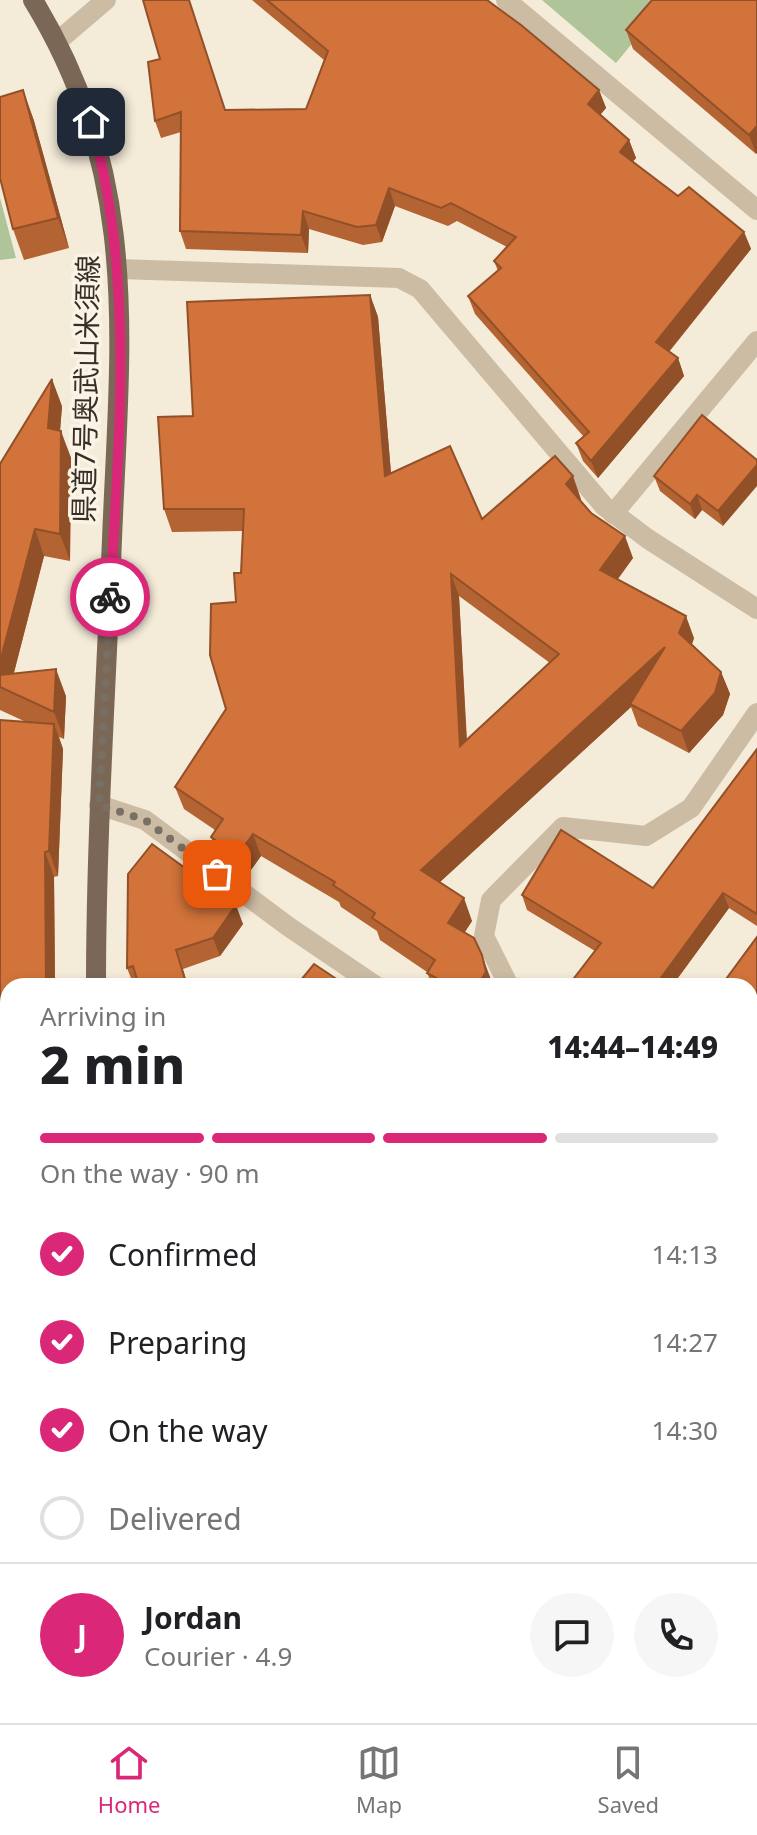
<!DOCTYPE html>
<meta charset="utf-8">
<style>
:root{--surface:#fff;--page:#f6f6f6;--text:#202124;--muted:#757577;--line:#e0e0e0;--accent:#db2777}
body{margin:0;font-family:"Noto Sans","Noto Sans JP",sans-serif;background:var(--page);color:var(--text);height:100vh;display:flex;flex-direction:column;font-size:30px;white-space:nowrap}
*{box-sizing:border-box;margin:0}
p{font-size:26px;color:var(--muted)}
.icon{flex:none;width:44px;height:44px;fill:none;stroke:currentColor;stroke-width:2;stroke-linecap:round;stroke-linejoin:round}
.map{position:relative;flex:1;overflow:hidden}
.panel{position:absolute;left:0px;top:978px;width:758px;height:746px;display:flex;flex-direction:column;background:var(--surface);border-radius:24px 24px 0 0;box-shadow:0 4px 12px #0003}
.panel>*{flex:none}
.pin{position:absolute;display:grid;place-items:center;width:68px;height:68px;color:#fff;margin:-34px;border-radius:16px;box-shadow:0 4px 12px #0006}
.courier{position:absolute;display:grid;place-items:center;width:80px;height:80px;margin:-40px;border:6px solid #db2777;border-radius:50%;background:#fff;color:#222;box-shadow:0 2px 10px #0007}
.overview em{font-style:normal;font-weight:800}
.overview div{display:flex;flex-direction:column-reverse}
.overview{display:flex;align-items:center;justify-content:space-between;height:136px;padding:0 40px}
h1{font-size:52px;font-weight:800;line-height:60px}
.bar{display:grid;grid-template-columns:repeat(4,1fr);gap:12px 8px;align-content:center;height:96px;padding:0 40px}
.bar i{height:10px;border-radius:6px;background:var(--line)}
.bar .current{background:var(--accent)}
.bar p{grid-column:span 4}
.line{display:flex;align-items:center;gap:20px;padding:0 40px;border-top:2px solid var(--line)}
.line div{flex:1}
.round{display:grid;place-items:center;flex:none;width:84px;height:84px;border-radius:42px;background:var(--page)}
ol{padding:0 40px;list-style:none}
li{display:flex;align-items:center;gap:24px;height:88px}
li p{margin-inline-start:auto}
li .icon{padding:8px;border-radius:50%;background:var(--accent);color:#fff;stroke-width:4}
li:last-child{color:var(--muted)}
li i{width:44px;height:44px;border:4px solid var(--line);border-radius:50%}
.dock{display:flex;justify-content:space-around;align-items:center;height:112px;border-top:2px solid var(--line);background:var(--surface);font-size:22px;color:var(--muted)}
.dock a{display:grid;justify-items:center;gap:4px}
.dock .current{color:var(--accent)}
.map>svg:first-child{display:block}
</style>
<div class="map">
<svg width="757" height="1723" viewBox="0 0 757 1723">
<rect width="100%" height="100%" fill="#f4ebd9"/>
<g fill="#afc498">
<polygon points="542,0 668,0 616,63"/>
<polygon points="0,198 16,258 0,260"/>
<polygon points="378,1716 450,1716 457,1723 375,1723"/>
</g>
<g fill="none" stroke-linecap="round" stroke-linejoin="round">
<g stroke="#cdbca4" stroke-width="20">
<polyline points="506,0 757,210"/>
<polyline points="58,41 106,0"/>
<polyline points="119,269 399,278 420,289 604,506 648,539 757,609"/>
<polyline points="613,514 757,341"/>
<polyline points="99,805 145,820 289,927 376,986"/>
<polyline points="509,986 484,936 491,900 563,827 646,836 691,808 757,713"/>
<polyline points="750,1218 757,1222"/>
<polyline points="750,1261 757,1250"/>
<polyline points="750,1465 757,1470"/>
<polyline points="0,1679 8,1691"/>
<polyline points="0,1714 8,1709"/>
<polyline points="26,1716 31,1723"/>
</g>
<g stroke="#7b6756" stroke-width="20">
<path d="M33,0C142,179 120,340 112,539C106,688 96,837 96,986"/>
<polyline points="525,1716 532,1723"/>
</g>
</g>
<g fill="#b46332" fill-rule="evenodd">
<polygon points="252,0 487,0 599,90 606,108 600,115 629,140 636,158 632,162 678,196 744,232 751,249 669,352 678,358 684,376 598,478 583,461 576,443 584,437 475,314 468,296 498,271 494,261 507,247 457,221 448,226 395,206 382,242 363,245 309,229 308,253 186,249 180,231 181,132 161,138 155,121 160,59 225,110 306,109 324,60"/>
<polygon points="757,0 756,154 633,49 626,30"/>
<polygon points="23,90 34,121 69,248 24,260 13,229"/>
<path d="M370,295L378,317L391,473L482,519L581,499L580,500L633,558L618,579L694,638L692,644L721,672L730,694L723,715L689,753L638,726L631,707L440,882L472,921L464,933L490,977L492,986H432L427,972L380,940L377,931L341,907L339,902L261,856L245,878L219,859L211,837L215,830L184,809L175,787L226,709L236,602L241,573L243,531L172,532L164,509L193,416ZM459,596L550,663L467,740Z"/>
<polygon points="62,406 60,431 71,458 70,561 44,556 14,673 66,696 64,739 59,737 63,749 58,876 54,877 55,986 8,986 8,1363 0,1369 0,720 26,722 0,710 0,464"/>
<polygon points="702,415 723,526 702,510 695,519 660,491 654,476"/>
<polygon points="757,749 757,926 729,908 672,986 568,986 595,951 527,910 522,895 653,888"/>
<polygon points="192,873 230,899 229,900 243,924 220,956 183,969 188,986 134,986 127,968"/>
<polygon points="757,937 757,1189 750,1185 750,986 726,979"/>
<polygon points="757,1258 757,1417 750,1414 750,1269"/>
<polygon points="750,1479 757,1484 757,1580 750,1576"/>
<polygon points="8,1586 8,1670 6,1668 0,1668 0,1610 2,1608 0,1602 0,1591"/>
<polygon points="757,1636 757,1710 750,1711 750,1637"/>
<polygon points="587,1716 689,1716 683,1723 595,1723"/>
</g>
<g fill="#925029">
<polygon points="23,90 34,121 69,248 58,218"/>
<polygon points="599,90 606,108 594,122 588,104"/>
<polygon points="757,126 757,153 756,154 749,135"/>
<polygon points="629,140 636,158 626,170 620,152"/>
<polygon points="389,188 395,206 382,242 376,225"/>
<polygon points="303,211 309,229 308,253 301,235"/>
<polygon points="744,232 751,249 662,360 656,342"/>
<polygon points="370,295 378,317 393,498 385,476"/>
<polygon points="678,358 684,376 598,478 591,461"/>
<polygon points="52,379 62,406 58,455 48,428"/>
<polygon points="61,431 71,458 70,561 60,534"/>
<polygon points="757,465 757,486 723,526 718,511"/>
<polygon points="573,476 581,499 574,507 566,484"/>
<polygon points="697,495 702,510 695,519 690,504"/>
<polygon points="35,529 44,556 9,691 0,684 0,662"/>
<polygon points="625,536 633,558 608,592 600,570"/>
<polygon points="451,574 459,596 468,768 460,746"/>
<polygon points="686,616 694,638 688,655 679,633"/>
<polygon points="665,647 630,704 631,707 429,892 421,870"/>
<polygon points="56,669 66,696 64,739 54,712"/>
<polygon points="721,672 730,694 723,715 689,753 681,731"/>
<polygon points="54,724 63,749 58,876 49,851"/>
<polygon points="253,834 261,856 245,878 237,856"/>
<polygon points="45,852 54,877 55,986 46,986"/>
<polygon points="223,880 230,899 223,909 216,891"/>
<polygon points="723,893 729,908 672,986 655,986"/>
<polygon points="464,898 472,921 456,946 448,923"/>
<polygon points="236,905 243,924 220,956 213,938"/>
<polygon points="482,955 490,977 492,986 477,986"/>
<polygon points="8,1330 8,1363 0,1369 0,1337"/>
<polygon points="756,1483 757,1507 750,1512 750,1494"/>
<polygon points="220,1716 238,1716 233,1723 215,1723"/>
<polygon points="358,1716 373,1716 370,1723 355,1723"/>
<polygon points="674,1716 689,1716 683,1723 668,1723"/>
</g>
<g fill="#d1733a" stroke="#925029" stroke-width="2" fill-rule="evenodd">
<polygon points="143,0 189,0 225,110 306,109 328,51 267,0 487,0 521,25 599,90 588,104 629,140 620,152 678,196 689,187 744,232 656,342 678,358 591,461 576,443 589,432 468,296 501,268 494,261 516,237 451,203 441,208 389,188 376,225 357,227 303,211 301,235 180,231 181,112 155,121 148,62 160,59"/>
<polygon points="652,0 757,0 757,126 749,135 626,30"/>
<polygon points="23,90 58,218 13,229 0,178 0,97"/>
<path d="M370,295L385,476L450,446L482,519L555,456L573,476L566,484L591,513L625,536L600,570L686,616L679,633L721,672L715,693L681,731L630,704L665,647L421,870L464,898L448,923L474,938L482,955L486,972L477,986H451L427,973L435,960L372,918L375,913L333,885L335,882L253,834L237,856L211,837L223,819L175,787L226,709L210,655L211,604L236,602L234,573H241L244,509H164L158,417L193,416L187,302ZM451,574L559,654L460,746Z"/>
<polygon points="52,379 48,428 61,431 60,534 35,529 0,662 0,464"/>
<polygon points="702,415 757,460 757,465 718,511 697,495 690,504 654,476"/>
<polygon points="56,669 54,712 0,687 0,675"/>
<polygon points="0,720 54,724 49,851 45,852 46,986 8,986 8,1051 0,1048"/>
<polygon points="757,749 757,914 723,893 655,986 568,986 601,943 522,895 561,830 653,888"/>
<polygon points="152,844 192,873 198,862 223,880 216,891 236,905 213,938 176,950 187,986 139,986 133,966 127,968 128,874"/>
<polygon points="757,937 757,1177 750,1174 750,986 711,986 713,983 726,979"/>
<polygon points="314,964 347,986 296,986"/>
<polygon points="8,1068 8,1330 0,1337 0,1072 6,1071"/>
<polygon points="757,1258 757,1405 750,1401 750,1269"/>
<polygon points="750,1479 756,1483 750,1494"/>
<polygon points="750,1504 757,1508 757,1568 750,1564"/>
<polygon points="8,1586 8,1660 0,1650 0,1610 6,1605 0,1597 0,1591"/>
<polygon points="757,1636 757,1693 750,1695 750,1637"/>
<polygon points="0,1709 11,1723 0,1723"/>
<polygon points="73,1716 220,1716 215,1723 64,1723"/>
<polygon points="295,1716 358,1716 355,1723 291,1723"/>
<polygon points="598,1716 674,1716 668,1723 606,1723"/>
</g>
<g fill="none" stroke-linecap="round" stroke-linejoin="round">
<polyline stroke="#797065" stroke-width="8" stroke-dasharray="0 14.4" points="110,597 99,805 145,820 217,874"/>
<path stroke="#db2777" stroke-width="10" d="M91,122C135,275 119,439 110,597"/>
</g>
<g text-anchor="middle" stroke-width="7" stroke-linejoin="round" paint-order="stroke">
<g font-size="28" fill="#372e26" stroke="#fbf4e6">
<text transform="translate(86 389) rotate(-89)" y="10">県道7号奥武山米須線</text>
</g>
</g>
</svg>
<div class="pin" style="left:217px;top:874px;background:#ea580c"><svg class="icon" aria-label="bag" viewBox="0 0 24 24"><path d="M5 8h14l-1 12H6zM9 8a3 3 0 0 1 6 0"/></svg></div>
<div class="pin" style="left:91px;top:122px;background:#1f2937"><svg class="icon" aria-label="home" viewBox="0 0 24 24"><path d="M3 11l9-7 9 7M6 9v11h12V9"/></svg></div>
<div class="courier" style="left:110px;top:597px"><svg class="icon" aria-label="bike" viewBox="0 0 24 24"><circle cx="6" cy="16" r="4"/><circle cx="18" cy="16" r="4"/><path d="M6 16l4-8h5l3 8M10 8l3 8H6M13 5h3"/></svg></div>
<section class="panel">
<div class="overview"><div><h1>2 min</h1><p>Arriving in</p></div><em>14:44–14:49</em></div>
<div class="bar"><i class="current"></i><i class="current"></i><i class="current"></i><i></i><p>On the way · 90 m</p></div>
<ol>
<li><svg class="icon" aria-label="check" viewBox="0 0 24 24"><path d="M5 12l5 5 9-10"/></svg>Confirmed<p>14:13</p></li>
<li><svg class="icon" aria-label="check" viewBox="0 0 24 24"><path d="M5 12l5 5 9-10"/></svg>Preparing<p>14:27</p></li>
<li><svg class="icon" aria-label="check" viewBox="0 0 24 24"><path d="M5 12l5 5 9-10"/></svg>On the way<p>14:30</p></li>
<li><i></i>Delivered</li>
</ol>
<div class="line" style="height:144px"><b class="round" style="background:var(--accent);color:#fff">J</b><div><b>Jordan</b><p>Courier · 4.9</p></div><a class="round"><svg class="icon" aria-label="chat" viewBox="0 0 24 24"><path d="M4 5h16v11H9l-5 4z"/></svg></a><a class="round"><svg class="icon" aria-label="phone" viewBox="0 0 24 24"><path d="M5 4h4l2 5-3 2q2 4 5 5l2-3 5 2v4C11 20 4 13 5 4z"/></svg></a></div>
</section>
</div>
<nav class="dock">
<a class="current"><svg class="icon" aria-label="home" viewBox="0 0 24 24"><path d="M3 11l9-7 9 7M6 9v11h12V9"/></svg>Home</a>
<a><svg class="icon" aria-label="map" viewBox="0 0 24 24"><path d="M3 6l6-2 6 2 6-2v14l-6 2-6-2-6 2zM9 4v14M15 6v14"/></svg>Map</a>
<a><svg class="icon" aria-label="saved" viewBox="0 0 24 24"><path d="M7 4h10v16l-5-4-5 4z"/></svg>Saved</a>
</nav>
